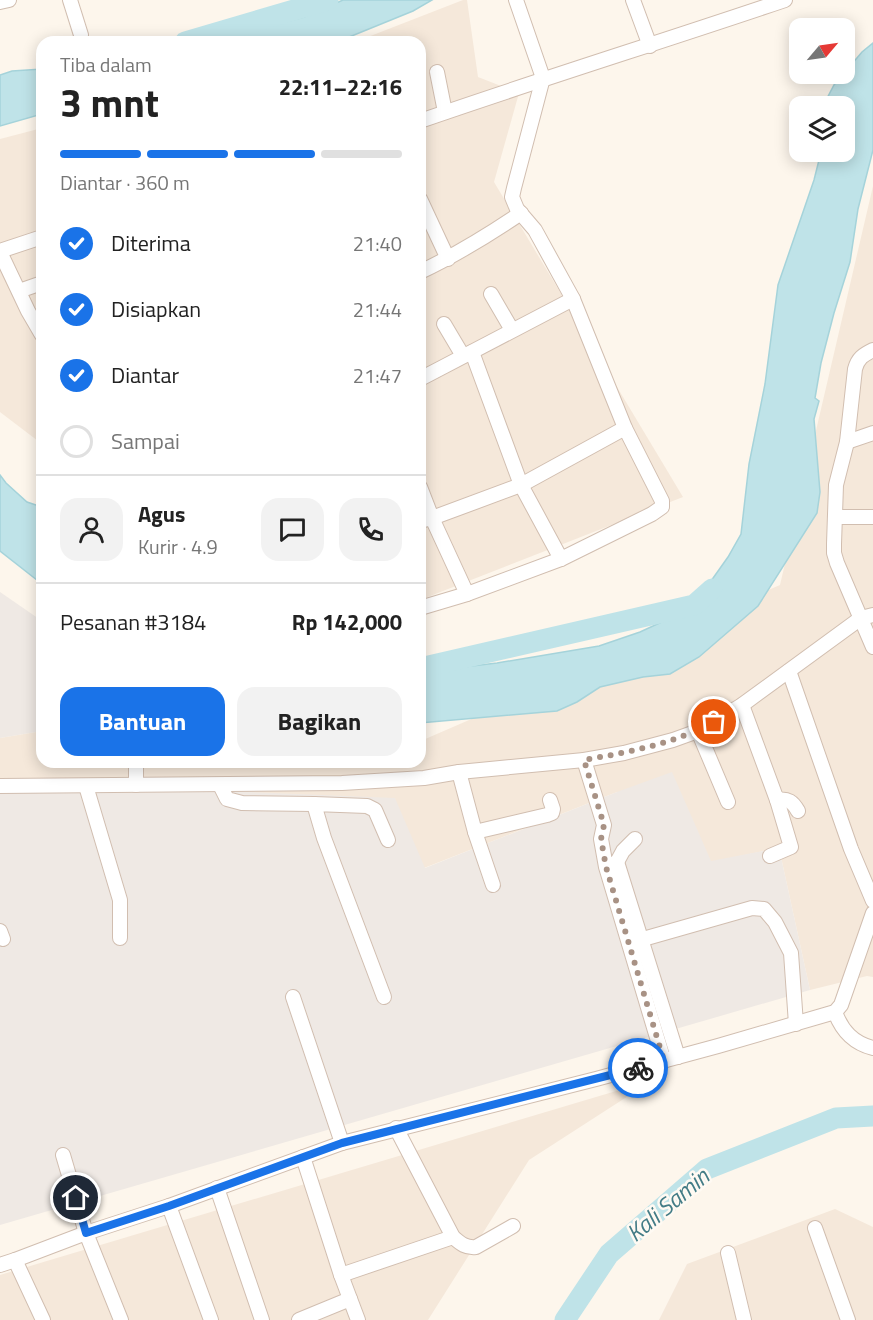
<!DOCTYPE html>
<html lang="id">
<meta charset="utf-8">
<style>
:root{--surface:#fff;--page:#f2f2f2;--text:#222;--muted:#767676;--line:#e0e0e0;--accent:#1a73e8}
body{margin:0;font-family:"Titillium Web",sans-serif;background:var(--page);color:var(--text);height:100vh;display:flex;flex-direction:column;font-size:22px;white-space:nowrap}
*{box-sizing:border-box;margin:0}
p{font-size:20px;color:var(--muted)}
.icon{flex:none;width:33px;height:33px;fill:none;stroke:currentColor;stroke-width:2;stroke-linecap:round;stroke-linejoin:round}
.map{position:relative;flex:1;overflow:hidden}
.side{position:absolute;left:36px;top:36px;width:390px;height:732px;display:flex;flex-direction:column;background:var(--surface);border-radius:18px;box-shadow:0 3px 15px #0003}
.side>*{flex:none}
.needle{width:39px;rotate:61deg}
.tools{position:absolute;left:789px;top:18px;display:grid;gap:12px}
.tools a{display:grid;place-items:center;width:66px;height:66px;border-radius:12px;background:var(--surface);box-shadow:0 3px 15px #0003;font-size:30px}
.pin{position:absolute;display:grid;place-items:center;width:51px;height:51px;color:#fff;margin:-26px;border:3px solid #fff;border-radius:50%;box-shadow:0 2px 6px #0007}
.courier{position:absolute;display:grid;place-items:center;width:60px;height:60px;margin:-30px;border:4px solid #1a73e8;border-radius:50%;background:#fff;color:#222;box-shadow:0 2px 8px #0007}
.head em{font-style:normal;font-weight:700}
.head div{display:flex;flex-direction:column-reverse}
.head{display:flex;align-items:center;justify-content:space-between;height:102px;padding:0 24px}
h1{font-size:39px;font-weight:700;line-height:45px}
.bar{display:grid;grid-template-columns:repeat(4,1fr);gap:9px 6px;align-content:center;height:72px;padding:0 24px}
.bar i{height:8px;border-radius:4px;background:var(--line)}
.bar .selected{background:var(--accent)}
.bar p{grid-column:span 4}
.line{display:flex;align-items:center;gap:15px;padding:0 24px;border-top:2px solid var(--line)}
.line div{flex:1}
.round{display:grid;place-items:center;flex:none;width:63px;height:63px;border-radius:18px;background:var(--page)}
ol{padding:0 24px;list-style:none}
li{display:flex;align-items:center;gap:18px;height:66px}
li p{margin-inline-start:auto}
li .icon{padding:6px;border-radius:50%;background:var(--accent);color:#fff;stroke-width:4}
li:last-child{color:var(--muted)}
li i{width:33px;height:33px;border:3px solid var(--line);border-radius:50%}
.action{display:flex;gap:12px;margin-top:auto;padding:12px 24px}
.action a{flex:1;height:69px;border-radius:18px;background:var(--accent);color:#fff;font-size:24px;font-weight:700;line-height:69px;text-align:center}
.action a+a{background:var(--page);color:var(--text)}
.map>svg:first-child{display:block}
</style>
<div class="map">
<svg width="873" height="1320" viewBox="0 0 873 1320">
<rect width="100%" height="100%" fill="#fdf6ec"/>
<g fill="#f5e8da">
<polygon points="463,0 467,0 478,77 519,93 494,182 683,497 420,600 420,42 355,42"/>
<polygon points="42,128 42,444 0,412 0,139"/>
<polygon points="873,186 873,977 867,976 810,990 779,848 711,862 617,792 424,868 0,782 0,738 42,731 42,762 420,762 420,740 423,740 780,585"/>
<polygon points="653,1080 529,1160 428,1320 0,1320 0,1275"/>
<polygon points="835,1209 873,1227 873,1320 659,1320 687,1264"/>
</g>
<g fill="#efe9e4">
<polygon points="0,592 42,621 42,731 0,738"/>
<polygon points="672,772 711,861 779,848 810,990 0,1225 0,782 395,798 425,868 617,792"/>
</g>
<g fill="#bfe3e8" stroke="#a5d3da" stroke-width="1.5">
<polygon points="343,0 432,0 413,11 337,42 209,42 304,17"/>
<polygon points="873,43 873,150 858,209 850,262 834,313 821,363 815,398 819,401 814,419 820,492 817,513 758,606 699,657 670,674 643,677 600,687 577,702 557,711 420,723 420,669 455,668 497,663 599,646 640,632 666,620 690,606 711,581 728,557 741,534 749,464 765,384 778,285 814,180 821,152 844,152 844,106 823,106 834,85 862,52"/>
<polygon points="42,69 42,114 0,126 0,75 12,71"/>
<polygon points="0,475 6,483 27,502 42,507 42,584 0,551"/>
</g>
<g fill="none" stroke-linecap="round" stroke-linejoin="round">
<g stroke="#bfe3e8" stroke-width="21">
<polyline points="185,42 328,0"/>
<polyline points="420,668 694,605 712,589"/>
<polyline points="565,1320 609,1254 707,1169 836,1118 873,1116"/>
</g>
<defs>
<g id="minor">
<polyline points="70,0 81,35"/>
<polyline points="633,0 650,46"/>
<polyline points="0,2 9,0"/>
<polyline points="437,72 445,112"/>
<path d="M420,121C541,79 664,41 785,0"/>
<polyline points="420,199 448,259"/>
<polyline points="0,251 42,237"/>
<polyline points="0,252 28,311 42,335"/>
<path d="M420,272C456,255 487,236 521,213"/>
<polyline points="19,291 42,283"/>
<polyline points="491,294 512,330"/>
<polyline points="444,324 463,356"/>
<path d="M873,350C863,355 858,358 855,369L847,442L836,485L834,544V553L837,563L873,647"/>
<polyline points="472,352 521,485 561,559"/>
<polyline points="420,379 573,299"/>
<polyline points="847,442 873,433"/>
<polyline points="420,487 432,518 467,594"/>
<polyline points="835,517 873,517"/>
<polyline points="420,521 432,518 521,485 625,428"/>
<polyline points="420,608 467,594 561,559 652,514 662,507 662,501 625,428 573,299 535,230 517,209 512,197 514,188 543,78 516,0"/>
<polyline points="789,671 851,849 873,901"/>
<path d="M742,705L777,800C788,798 793,802 798,811"/>
<polyline points="698,731 728,802"/>
<polyline points="584,760 604,825 601,839 606,867 664,1061"/>
<polyline points="459,772 475,832 493,885"/>
<polyline points="136,785 136,762"/>
<polyline points="220,785 227,799 242,803 314,804"/>
<polyline points="0,786 342,783 424,778 459,772 584,760 624,753 673,740 698,731 714,722 742,705 861,618 873,615"/>
<polyline points="86,786 120,900 120,938"/>
<polyline points="475,832 547,815 552,813 553,809 550,800"/>
<polyline points="770,856 791,847 777,800"/>
<polyline points="617,862 678,1057"/>
<polyline points="611,865 617,862 623,851 635,839"/>
<polyline points="0,931 3,939"/>
<polyline points="629,943 752,908 764,909 775,922 791,953 796,1024"/>
<polyline points="293,997 342,1143"/>
<polyline points="384,997 324,838 314,804 367,806 375,810 388,840"/>
<path d="M835,1012C842,1031 853,1043 873,1048"/>
<path d="M396,1128L453,1237C461,1244 466,1248 476,1247L513,1226"/>
<polyline points="63,1155 86,1233 121,1320"/>
<polyline points="303,1157 341,1275 358,1320"/>
<polyline points="217,1188 262,1320"/>
<polyline points="169,1206 211,1320"/>
<polyline points="815,1228 848,1320"/>
<polyline points="728,1253 744,1320"/>
<polyline points="15,1260 86,1233 169,1206 342,1143 596,1079 718,1046 835,1012 841,1005 873,913"/>
<polyline points="0,1265 15,1260 43,1320"/>
<polyline points="341,1275 453,1237"/>
<polyline points="299,1320 350,1299"/>
</g>
</defs>
<use href="#minor" stroke="#d1beb0" stroke-width="16"/>
<use href="#minor" stroke="#fff" stroke-width="14"/>
</g>
<g fill="none" stroke-linecap="round" stroke-linejoin="round">
<path stroke="#a89285" stroke-width="6" stroke-dasharray="0 10.8" d="M638,1068L664,1061L606,867L601,839L604,825L584,760C629,752 673,744 714,722"/>
<polyline stroke="#1a73e8" stroke-width="8" points="76,1198 86,1233 169,1206 342,1143 638,1068"/>
</g>
<g text-anchor="middle" stroke-width="5" stroke-linejoin="round" paint-order="stroke">
<g font-size="24" font-style="italic" fill="#437c86" stroke="#fffaf3">
<text transform="translate(668 1205) rotate(-40)" y="8">Kali Samin</text>
</g>
</g>
</svg>
<div class="tools">
<a><svg class="needle" viewBox="-14 -14 28 28"><path d="M0-13l5 13h-10z" fill="#e53935"/><path d="M0 13l5-13h-10z" fill="#767676"/></svg></a>
<a><svg class="icon" aria-label="layers" viewBox="0 0 24 24"><path d="M12 4l9 5-9 5-9-5zM3 14l9 5 9-5"/></svg></a>
</div>
<div class="pin" style="left:714px;top:722px;background:#ea580c"><svg class="icon" aria-label="bag" viewBox="0 0 24 24"><path d="M5 8h14l-1 12H6zM9 8a3 3 0 0 1 6 0"/></svg></div>
<div class="pin" style="left:76px;top:1198px;background:#1f2937"><svg class="icon" aria-label="home" viewBox="0 0 24 24"><path d="M3 11l9-7 9 7M6 9v11h12V9"/></svg></div>
<div class="courier" style="left:638px;top:1068px"><svg class="icon" aria-label="bike" viewBox="0 0 24 24"><circle cx="6" cy="16" r="4"/><circle cx="18" cy="16" r="4"/><path d="M6 16l4-8h5l3 8M10 8l3 8H6M13 5h3"/></svg></div>
<section class="side">
<div class="head"><div><h1>3 mnt</h1><p>Tiba dalam</p></div><em>22:11–22:16</em></div>
<div class="bar"><i class="selected"></i><i class="selected"></i><i class="selected"></i><i></i><p>Diantar · 360 m</p></div>
<ol>
<li><svg class="icon" aria-label="check" viewBox="0 0 24 24"><path d="M5 12l5 5 9-10"/></svg>Diterima<p>21:40</p></li>
<li><svg class="icon" aria-label="check" viewBox="0 0 24 24"><path d="M5 12l5 5 9-10"/></svg>Disiapkan<p>21:44</p></li>
<li><svg class="icon" aria-label="check" viewBox="0 0 24 24"><path d="M5 12l5 5 9-10"/></svg>Diantar<p>21:47</p></li>
<li><i></i>Sampai</li>
</ol>
<div class="line" style="height:108px"><a class="round"><svg class="icon" aria-label="person" viewBox="0 0 24 24"><circle cx="12" cy="8" r="4"/><path d="M4 21q1-7 8-7t8 7"/></svg></a><div><b>Agus</b><p>Kurir · 4.9</p></div><a class="round"><svg class="icon" aria-label="chat" viewBox="0 0 24 24"><path d="M4 5h16v11H9l-5 4z"/></svg></a><a class="round"><svg class="icon" aria-label="phone" viewBox="0 0 24 24"><path d="M5 4h4l2 5-3 2q2 4 5 5l2-3 5 2v4C11 20 4 13 5 4z"/></svg></a></div>
<div class="line" style="height:78px"><div>Pesanan #3184</div><b>Rp 142,000</b></div>
<div class="action"><a>Bantuan</a><a>Bagikan</a></div>
</section>
</div>
